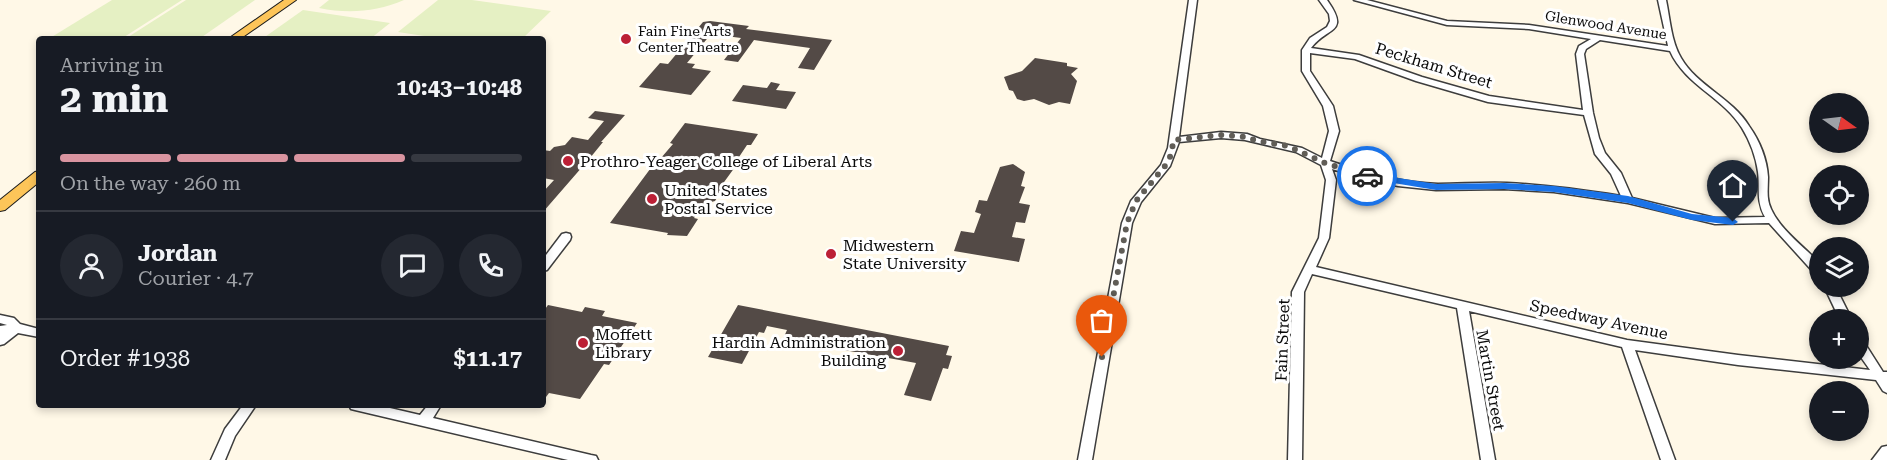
<!DOCTYPE html>
<meta charset="utf-8">
<style>
:root{--surface:#171b24;--page:#242831;--text:#f1f3f6;--muted:#9ea1a6;--line:#363941;--accent:#d994a0}
body{margin:0;font-family:"Roboto Serif",serif;background:var(--page);color:var(--text);height:100vh;display:flex;flex-direction:column;font-size:22px;white-space:nowrap}
*{box-sizing:border-box;margin:0}
p{font-size:20px;color:var(--muted)}
.icon{flex:none;width:33px;height:33px;fill:none;stroke:currentColor;stroke-width:2;stroke-linecap:round;stroke-linejoin:round}
.map{position:relative;flex:1;overflow:hidden}
.panel{position:absolute;left:36px;top:36px;width:510px;height:372px;display:flex;flex-direction:column;background:var(--surface);border-radius:6px;box-shadow:0 3px 9px #0003}
.panel>*{flex:none}
.needle{width:39px;rotate:104deg}
.tools{position:absolute;left:1809px;top:93px;display:grid;gap:12px}
.tools a{display:grid;place-items:center;width:60px;height:60px;border-radius:50%;background:var(--surface);box-shadow:0 3px 9px #0003;font-size:30px}
.pin{position:absolute;display:grid;place-items:center;width:51px;height:51px;color:#fff;margin:-62px -26px;border-radius:50% 50% 50% 0;rotate:-45deg;box-shadow:0 0 6px #0007}
.pin .icon{rotate:45deg}
.courier{position:absolute;display:grid;place-items:center;width:60px;height:60px;margin:-30px;border:4px solid #1a73e8;border-radius:50%;background:#fff;color:#222;box-shadow:0 2px 8px #0007}
.headline em{font-style:normal;font-weight:700}
.headline div{display:flex;flex-direction:column-reverse}
.headline{display:flex;align-items:center;justify-content:space-between;height:102px;padding:0 24px}
h1{font-size:39px;font-weight:700;line-height:45px}
.bar{display:grid;grid-template-columns:repeat(4,1fr);gap:9px 6px;align-content:center;height:72px;padding:0 24px}
.bar i{height:8px;border-radius:4px;background:var(--line)}
.bar .on{background:var(--accent)}
.bar p{grid-column:span 4}
.line{display:flex;align-items:center;gap:15px;padding:0 24px;border-top:2px solid var(--line)}
.line div{flex:1}
.round{display:grid;place-items:center;flex:none;width:63px;height:63px;border-radius:32px;background:var(--page)}
.map>svg:first-child{display:block}
</style>
<div class="map">
<svg width="1887" height="460" viewBox="0 0 1887 460">
<rect width="100%" height="100%" fill="#fff8e7"/>
<g fill="#e5f0c3">
<polygon points="112,0 182,0 121,39 50,38"/>
<polygon points="186,0 255,0 199,39 125,39"/>
<path d="M329,0H404C376,12 348,14 319,8Z"/>
<polygon points="438,0 472,0 551,11 522,39 444,39 398,32"/>
<polygon points="303,10 390,23 370,39 262,39"/>
</g>
<g fill="#534a46">
<polygon points="710,21 749,26 746,29 832,40 814,70 798,68 810,48 754,40 738,62 724,60 741,38 711,34 687,63 695,64 692,68 711,71 691,95 639,87 660,63 668,64 703,22"/>
<polygon points="1035,58 1067,63 1067,66 1078,68 1071,74 1077,81 1070,104 1059,102 1049,105 1034,99 1024,101 1017,99 1013,91 1009,90 1004,77 1022,71"/>
<polygon points="771,82 780,84 776,90 796,92 786,109 732,101 743,85 767,88"/>
<polygon points="595,111 625,115 601,142 603,142 590,158 596,159 589,167 583,166 543,212 543,192 554,180 543,178 543,150 550,151 554,147 565,145 572,137 588,140 604,121 588,118"/>
<polygon points="685,123 758,134 751,145 747,145 733,166 735,167 719,189 722,190 715,201 704,204 694,218 698,219 687,236 667,235 668,233 610,223 659,157 661,158 673,144 670,143"/>
<polygon points="1013,164 1025,172 1021,186 1025,187 1019,203 1030,205 1025,223 1016,222 1012,237 1025,239 1019,262 954,251 961,231 974,233 981,214 975,212 979,200 987,201 1000,167"/>
<polygon points="548,305 582,312 585,307 605,311 602,316 637,323 609,365 604,364 580,399 549,393 543,401 543,312"/>
<polygon points="738,305 949,346 946,355 952,356 948,369 943,368 931,401 904,395 916,363 783,339 787,330 767,326 764,333 759,332 742,364 708,357"/>
</g>
<g fill="none" stroke-linecap="round" stroke-linejoin="round">
<defs>
<g id="minor">
<path d="M1189,0H1197L1179,137L1221,132L1247,134L1260,139L1302,148L1322,158L1329,131L1323,106L1302,71V50L1310,38L1327,27L1330,21L1329,14L1319,0H1327C1351,34 1327,26 1311,48L1359,55L1422,77L1489,96L1583,110L1576,54L1579,46L1591,39L1529,29L1447,25L1354,0H1367L1447,21L1529,25L1668,46L1658,0H1666C1670,19 1671,41 1681,58C1697,86 1732,98 1749,126C1759,140 1767,159 1768,177C1768,188 1766,199 1771,209C1781,231 1804,246 1820,264V276L1816,275L1769,223L1715,224L1628,203L1554,192L1504,189L1436,190L1398,186L1358,177L1332,169L1336,180L1329,238L1316,267L1627,340L1738,355L1870,370L1858,353V338L1862,339L1883,372H1887V393L1883,391L1876,380L1738,365L1635,350L1675,460H1661L1622,347L1469,311L1495,460H1481L1457,308L1312,274L1304,292L1302,460H1288L1292,292L1319,238L1326,180L1321,165L1296,152L1245,140L1221,138L1179,142L1170,166L1141,202L1132,223L1092,460H1078L1122,223L1131,201L1161,165L1168,148ZM1600,40L1670,51C1685,85 1723,97 1742,128C1750,141 1756,157 1758,172C1760,188 1756,201 1765,217L1715,218L1632,198L1621,173L1605,153L1599,138L1593,113L1584,54L1586,49ZM1310,53L1355,59L1416,81L1488,102L1584,115L1595,154L1611,174L1621,196C1583,190 1545,185 1507,183C1484,182 1461,184 1438,184C1401,183 1365,173 1330,161L1339,131L1333,106L1310,71Z"/>
<polygon points="566,233 570,234 571,237 570,240 547,270 543,271 543,259 562,234"/>
<polygon points="1824,286 1835,286 1852,320 1840,320"/>
<polygon points="0,315 14,318 20,324 39,329 39,337 18,333 4,344 0,345 0,326 7,325 0,323"/>
<polygon points="243,405 256,405 235,436 225,460 211,460 225,429"/>
<polygon points="349,405 377,405 420,415 428,405 441,405 433,418 591,455 596,456 598,460 568,460 355,410 351,409"/>
<polygon points="1887,446 1887,460 1872,460 1882,447"/>
</g>
<g id="major">
<polygon points="284,0 296,0 240,39 228,39"/>
<polygon points="39,171 39,182 5,210 0,211 0,200 35,172"/>
</g>
</defs>
<use href="#minor" stroke="#3d3d3d" stroke-width="3"/>
<use href="#major" stroke="#1b1b1b" stroke-width="2"/>
<use href="#minor" fill="#fff" fill-rule="evenodd"/>
<use href="#major" fill="#fdc559" fill-rule="evenodd"/>
</g>
<polygon fill="#1a73e8" points="1367,173 1436,184 1504,183 1554,186 1628,196 1692,214 1733,218 1738,222 1733,225 1692,220 1628,203 1554,192 1504,189 1436,190 1363,178 1363,174"/>
<g fill="none" stroke-linecap="round" stroke-linejoin="round">
<polyline stroke="#605d57" stroke-width="6" stroke-dasharray="0 10.8" points="1102,357 1127,223 1136,201 1165,166 1170,157 1174,140 1221,135 1247,137 1257,141 1288,146 1325,163 1367,176"/>
</g>
<g fill="#bc2036" stroke="#fff" stroke-width="2">
<circle cx="626" cy="39" r="6"/>
<circle cx="568" cy="161" r="6"/>
<circle cx="652" cy="199" r="6"/>
<circle cx="831" cy="254" r="6"/>
<circle cx="583" cy="343" r="6"/>
<circle cx="898" cy="351" r="6"/>
</g>
<g text-anchor="middle" stroke-width="6" stroke-linejoin="round" paint-order="stroke">
<g font-size="14" fill="#0a0a0a" stroke="#fff">
<text transform="translate(1606 25) rotate(9)" y="5">Glenwood Avenue</text>
</g>
<g font-size="14" fill="#0a0a0a" stroke="#fff" text-anchor="start">
<text x="638" y="36">Fain Fine Arts<tspan x="638" dy="16">Center Theatre</tspan></text>
</g>
<g font-size="16" fill="#0a0a0a" stroke="#fff">
<text transform="translate(1434 65) rotate(17)" y="6">Peckham Street</text>
<text transform="translate(1599 319) rotate(12)" y="6">Speedway Avenue</text>
<text transform="translate(1282 340) rotate(-88)" y="6">Fain Street</text>
<text transform="translate(1491 380) rotate(80)" y="6">Martin Street</text>
</g>
<g font-size="16" fill="#0a0a0a" stroke="#fff" text-anchor="start">
<text x="580" y="167">Prothro-Yeager College of Liberal Arts</text>
<text x="664" y="196">United States<tspan x="664" dy="18">Postal Service</tspan></text>
<text x="843" y="251">Midwestern<tspan x="843" dy="18">State University</tspan></text>
<text x="595" y="340">Moffett<tspan x="595" dy="18">Library</tspan></text>
<text x="886" y="348" text-anchor="end">Hardin Administration<tspan x="886" dy="18">Building</tspan></text>
</g>
</g>
</svg>
<div class="tools">
<a><svg class="needle" viewBox="-14 -14 28 28"><path d="M0-13l5 13h-10z" fill="#e53935"/><path d="M0 13l5-13h-10z" fill="#9ea1a6"/></svg></a>
<a><svg class="icon" aria-label="locate" viewBox="0 0 24 24"><circle cx="12" cy="12" r="6"/><path d="M12 2v4M12 18v4M2 12h4M18 12h4"/></svg></a>
<a><svg class="icon" aria-label="layers" viewBox="0 0 24 24"><path d="M12 4l9 5-9 5-9-5zM3 14l9 5 9-5"/></svg></a>
<a>+</a>
<a>−</a>
</div>
<div class="pin" style="left:1102px;top:357px;background:#ea580c"><svg class="icon" aria-label="bag" viewBox="0 0 24 24"><path d="M5 8h14l-1 12H6zM9 8a3 3 0 0 1 6 0"/></svg></div>
<div class="pin" style="left:1733px;top:222px;background:#1f2937"><svg class="icon" aria-label="home" viewBox="0 0 24 24"><path d="M3 11l9-7 9 7M6 9v11h12V9"/></svg></div>
<div class="courier" style="left:1367px;top:176px"><svg class="icon" aria-label="car" viewBox="0 0 24 24"><path d="M5 17H2v-5l4-1 3-4h7l3 4 3 1v5h-3M9 17h6M6 11h13"/><circle cx="7" cy="17" r="2"/><circle cx="17" cy="17" r="2"/></svg></div>
<section class="panel">
<div class="headline"><div><h1>2 min</h1><p>Arriving in</p></div><em>10:43–10:48</em></div>
<div class="bar"><i class="on"></i><i class="on"></i><i class="on"></i><i></i><p>On the way · 260 m</p></div>
<div class="line" style="height:108px"><a class="round"><svg class="icon" aria-label="person" viewBox="0 0 24 24"><circle cx="12" cy="8" r="4"/><path d="M4 21q1-7 8-7t8 7"/></svg></a><div><b>Jordan</b><p>Courier · 4.7</p></div><a class="round"><svg class="icon" aria-label="chat" viewBox="0 0 24 24"><path d="M4 5h16v11H9l-5 4z"/></svg></a><a class="round"><svg class="icon" aria-label="phone" viewBox="0 0 24 24"><path d="M5 4h4l2 5-3 2q2 4 5 5l2-3 5 2v4C11 20 4 13 5 4z"/></svg></a></div>
<div class="line" style="height:78px"><div>Order #1938</div><b>$11.17</b></div>
</section>
</div>
